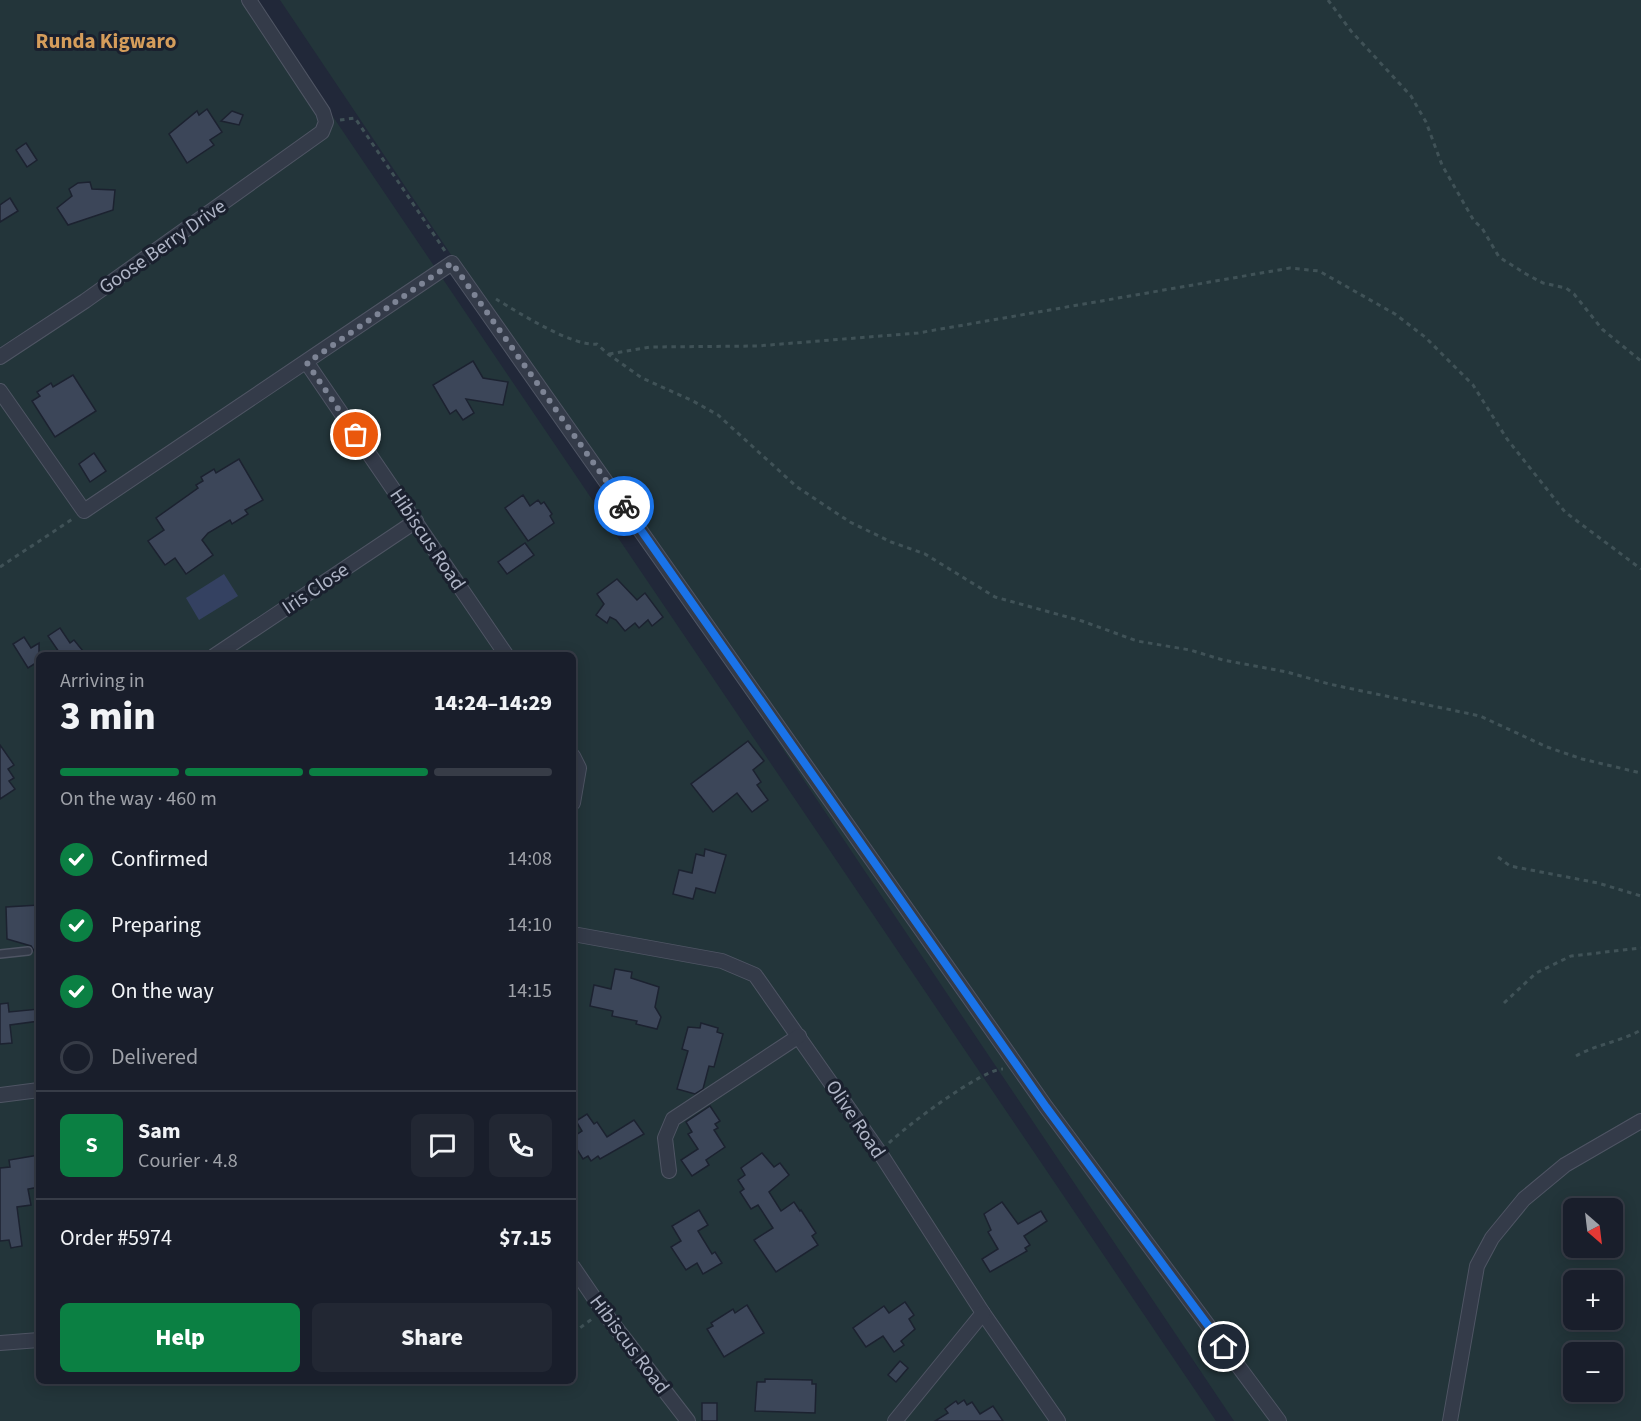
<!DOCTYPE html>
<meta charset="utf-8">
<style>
:root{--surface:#191e2b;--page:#222733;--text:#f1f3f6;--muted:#9fa2a9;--line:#373c47;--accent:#0b8043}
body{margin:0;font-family:"Source Sans 3",sans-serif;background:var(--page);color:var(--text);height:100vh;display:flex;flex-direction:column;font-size:22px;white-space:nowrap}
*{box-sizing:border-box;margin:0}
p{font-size:20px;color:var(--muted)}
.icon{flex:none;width:33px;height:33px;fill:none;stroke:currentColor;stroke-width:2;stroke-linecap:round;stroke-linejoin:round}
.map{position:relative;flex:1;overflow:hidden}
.sheet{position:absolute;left:36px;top:652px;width:540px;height:732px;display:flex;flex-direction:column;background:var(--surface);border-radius:9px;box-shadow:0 3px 15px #0003,0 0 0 2px var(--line)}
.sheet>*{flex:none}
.needle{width:39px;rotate:152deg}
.buttons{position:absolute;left:1563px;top:1198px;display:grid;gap:12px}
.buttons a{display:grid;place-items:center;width:60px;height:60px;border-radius:9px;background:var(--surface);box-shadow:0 3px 15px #0003,0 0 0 2px var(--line);font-size:30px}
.pin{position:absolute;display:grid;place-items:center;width:51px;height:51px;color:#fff;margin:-26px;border:3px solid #fff;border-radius:50%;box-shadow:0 2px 6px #0007}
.courier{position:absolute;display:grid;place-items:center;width:60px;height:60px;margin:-30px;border:4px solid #1a73e8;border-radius:50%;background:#fff;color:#222;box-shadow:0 2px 8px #0007}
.summary em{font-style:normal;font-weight:800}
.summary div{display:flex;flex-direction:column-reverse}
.summary{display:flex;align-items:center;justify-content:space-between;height:102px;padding:0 24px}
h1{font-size:39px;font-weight:800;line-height:45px}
.bar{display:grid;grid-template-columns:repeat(4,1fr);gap:9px 6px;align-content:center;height:72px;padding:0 24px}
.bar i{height:8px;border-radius:4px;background:var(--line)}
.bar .on{background:var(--accent)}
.bar p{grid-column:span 4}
.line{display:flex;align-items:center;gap:15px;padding:0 24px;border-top:2px solid var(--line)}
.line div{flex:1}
.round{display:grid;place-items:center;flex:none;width:63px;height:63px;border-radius:9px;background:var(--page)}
ol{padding:0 24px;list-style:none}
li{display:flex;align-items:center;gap:18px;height:66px}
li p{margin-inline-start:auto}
li .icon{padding:6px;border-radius:50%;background:var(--accent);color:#fff;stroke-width:4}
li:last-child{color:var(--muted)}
li i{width:33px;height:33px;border:3px solid var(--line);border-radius:50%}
.action{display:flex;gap:12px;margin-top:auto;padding:12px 24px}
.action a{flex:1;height:69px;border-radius:9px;background:var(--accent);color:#fff;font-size:24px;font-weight:800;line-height:69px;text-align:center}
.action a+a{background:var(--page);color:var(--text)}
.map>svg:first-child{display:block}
</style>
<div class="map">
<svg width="1641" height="1421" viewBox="0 0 1641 1421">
<rect width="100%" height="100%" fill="#212839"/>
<g fill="#23353a" fill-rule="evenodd">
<path d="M0,0H254L1216,1421H0ZM39,656H573V1382H39Z"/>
<path d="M280,0H1641V1421H1234ZM1574,1209H1612V1248H1574ZM1574,1281H1612V1320H1574ZM1574,1353H1612V1392H1574Z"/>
</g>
<polygon fill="#344161" points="224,574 238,596 199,620 186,598"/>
<g fill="#3c4659" stroke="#1c2230" stroke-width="1.5">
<polygon points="207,109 222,132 210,140 214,145 187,163 169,134 197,111 199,115"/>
<polygon points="232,111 243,115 239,125 221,121"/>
<polygon points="26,143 37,160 27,167 16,150"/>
<polygon points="90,182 92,189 115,190 113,210 68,225 57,208 72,196 69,189 78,183"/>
<polygon points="10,198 18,211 0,222 0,205"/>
<polygon points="473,361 483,378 508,382 503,405 466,399 474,413 463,420 456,410 450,414 433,385"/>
<polygon points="73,375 96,411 55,437 32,401 40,396 37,392 51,383 53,387"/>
<polygon points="94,453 106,471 90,482 79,464"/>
<polygon points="239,459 263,500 245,510 248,514 232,524 230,520 208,533 202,540 213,555 186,574 175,558 165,565 148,541 164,530 156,518 198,488 196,485 203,481 201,477 214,469 216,473"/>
<polygon points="523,495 530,506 538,500 541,504 544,502 552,514 550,516 554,523 528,541 505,508"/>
<polygon points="525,543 534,555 507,574 498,562"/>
<polygon points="617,579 637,600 645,593 663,617 652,626 648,620 639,628 635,623 625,631 616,620 610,617 607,623 596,615 604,604 597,594"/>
<polygon points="60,628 70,643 74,640 87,656 55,656 59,652 48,636"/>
<polygon points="24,637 31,648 39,643 39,661 28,668 13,644"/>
<polygon points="748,741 764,761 753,770 761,782 757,785 768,800 752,812 737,793 713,812 691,784"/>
<polygon points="0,745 14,765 8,769 14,778 9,781 15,789 0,799"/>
<polygon points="705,849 726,855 715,893 696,888 693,899 673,894 679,870 692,873 696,854 704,856"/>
<polygon points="39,905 39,947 36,954 31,946 7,939 6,907"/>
<polygon points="615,969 632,972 631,978 659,987 655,1007 661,1017 657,1029 636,1024 637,1021 612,1016 613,1011 590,1006 594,985 611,989"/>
<polygon points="8,1003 9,1012 39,1009 39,1021 10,1025 12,1043 0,1044 0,1004"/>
<polygon points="701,1023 718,1028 717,1032 723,1034 714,1067 709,1066 703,1089 695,1094 677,1089 688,1051 682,1049 688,1027 700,1028"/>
<polygon points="710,1106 720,1121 715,1124 718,1128 714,1130 725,1147 706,1160 709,1165 692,1176 681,1160 698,1149 688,1134 692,1132 686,1122"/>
<polygon points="587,1114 594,1124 597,1122 607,1137 634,1120 644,1134 600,1159 598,1156 591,1161 588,1156 583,1159 573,1143 573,1137 582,1131 576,1121"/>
<polygon points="762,1153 774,1167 780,1163 789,1175 769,1192 781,1211 794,1202 800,1211 801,1210 816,1233 812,1236 818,1245 776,1272 754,1240 773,1228 758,1205 751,1209 740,1192 744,1189 738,1180 745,1175 741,1168"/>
<polygon points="39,1155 39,1187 28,1189 31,1205 17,1207 22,1246 11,1248 9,1240 0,1241 0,1168 10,1167 9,1160"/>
<polygon points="1002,1202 1018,1224 1041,1211 1047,1221 1024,1236 1030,1245 1025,1248 1027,1251 990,1272 982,1259 998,1249 988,1232 991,1230 984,1214"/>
<polygon points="699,1210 708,1225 698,1231 712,1254 715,1252 722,1263 703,1274 697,1263 686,1270 671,1247 681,1241 672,1226"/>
<polygon points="905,1302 914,1315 909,1319 915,1329 901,1341 904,1345 894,1352 883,1336 866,1347 853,1328 884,1306 889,1313"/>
<polygon points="747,1305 764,1333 724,1357 707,1329 713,1326 711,1323 733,1309 735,1313"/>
<polygon points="900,1361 908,1368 896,1382 888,1375"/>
<polygon points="765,1379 812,1380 812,1384 816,1384 815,1413 755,1411 757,1382 765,1382"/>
<polygon points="964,1400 967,1405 972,1402 980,1414 993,1406 1003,1421 935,1421 948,1413 945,1409 956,1401 958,1404"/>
<rect x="702" y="1403" width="15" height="18"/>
</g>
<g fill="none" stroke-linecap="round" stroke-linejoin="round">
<defs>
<polyline id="service" points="0,954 28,951"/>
<g id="minor">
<polyline points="0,357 85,301 322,132 326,122 323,112 249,0"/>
<polyline points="307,363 507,656"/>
<polyline points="0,391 84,511 452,263 1046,1107 1279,1421"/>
<polyline points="214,656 416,521"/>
<polyline points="573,756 579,768 573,803"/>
<polyline points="573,934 722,961 755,975 880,1153 983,1313 1058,1421"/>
<polyline points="0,1095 39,1090"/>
<polyline points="669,1171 665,1138 673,1119 799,1036"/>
<polyline points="573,1267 603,1311 688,1421"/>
<polyline points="0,1343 39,1340"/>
<polyline points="895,1421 983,1313"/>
<polyline points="1450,1421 1477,1266 1492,1238 1524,1199 1565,1165 1641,1121"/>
</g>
</defs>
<use href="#service" stroke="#4f5564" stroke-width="10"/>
<use href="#minor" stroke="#4f5564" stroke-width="16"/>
<g stroke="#405257" stroke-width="3" stroke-dasharray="4.5 4.5" stroke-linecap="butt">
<polyline points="1328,0 1351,31 1411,96 1426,122 1442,165 1474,221 1482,228 1499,257 1526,274 1543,283 1566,288 1574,294 1602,329 1641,361"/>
<polyline points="340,120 355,118 445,251"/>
<path d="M496,299C519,313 573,347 597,344L608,354L642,378L693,401L718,415L797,487L850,522L891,542L925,554L995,597L1082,621L1137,641L1190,650L1223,660L1287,672L1329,684L1480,716L1547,747L1582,759L1641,773"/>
<polyline points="609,354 650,347 757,346 918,333 1290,268 1319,271 1395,314 1425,337 1473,385 1507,439 1565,512 1641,569"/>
<polyline points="0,567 74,518"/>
<polyline points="1498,857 1510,866 1598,883 1641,896"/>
<polyline points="1504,1003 1536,973 1571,956 1641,948"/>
<path d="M1576,1056C1597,1044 1620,1042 1641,1030"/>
<path d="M889,1143C906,1126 982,1069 1003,1069"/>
<polyline points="573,1333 592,1319"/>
</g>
<use href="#service" stroke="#343b49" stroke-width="7"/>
<use href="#minor" stroke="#343b49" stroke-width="14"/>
</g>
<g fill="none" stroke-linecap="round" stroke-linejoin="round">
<polyline stroke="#7d8495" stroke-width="6" stroke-dasharray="0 10.8" points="356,435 307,363 452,263 624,506"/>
<polyline stroke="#1a73e8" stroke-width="8" points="624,506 1046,1107 1224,1347"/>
</g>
<g text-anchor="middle" stroke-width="6" stroke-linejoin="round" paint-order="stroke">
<g font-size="20" fill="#afb5c6" stroke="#1a202e">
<text transform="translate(162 246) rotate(-35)" y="7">Goose Berry Drive</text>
<text transform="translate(428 539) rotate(56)" y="7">Hibiscus Road</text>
<text transform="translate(315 588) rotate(-34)" y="7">Iris Close</text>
<text transform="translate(856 1119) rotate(56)" y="7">Olive Road</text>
<text transform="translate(630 1344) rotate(53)" y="7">Hibiscus Road</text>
</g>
<g font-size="21" font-weight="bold" fill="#d59d5b" stroke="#1a202e">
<text x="106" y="48">Runda Kigwaro</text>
</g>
</g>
</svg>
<div class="buttons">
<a><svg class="needle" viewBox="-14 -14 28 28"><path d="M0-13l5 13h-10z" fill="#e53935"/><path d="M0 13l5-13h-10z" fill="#9fa2a9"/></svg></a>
<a>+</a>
<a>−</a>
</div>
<div class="pin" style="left:356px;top:435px;background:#ea580c"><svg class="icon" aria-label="bag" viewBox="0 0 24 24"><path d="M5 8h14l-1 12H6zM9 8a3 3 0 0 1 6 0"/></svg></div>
<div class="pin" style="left:1224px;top:1347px;background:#1f2937"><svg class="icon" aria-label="home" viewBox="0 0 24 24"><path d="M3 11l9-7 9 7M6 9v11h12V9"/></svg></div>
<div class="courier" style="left:624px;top:506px"><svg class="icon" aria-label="bike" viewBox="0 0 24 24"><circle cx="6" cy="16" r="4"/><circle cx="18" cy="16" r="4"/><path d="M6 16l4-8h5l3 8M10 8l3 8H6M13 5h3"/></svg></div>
<section class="sheet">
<div class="summary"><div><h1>3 min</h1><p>Arriving in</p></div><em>14:24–14:29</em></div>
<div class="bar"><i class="on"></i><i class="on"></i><i class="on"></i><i></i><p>On the way · 460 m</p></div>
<ol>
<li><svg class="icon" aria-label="check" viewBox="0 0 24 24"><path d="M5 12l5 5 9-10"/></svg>Confirmed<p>14:08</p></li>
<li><svg class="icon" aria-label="check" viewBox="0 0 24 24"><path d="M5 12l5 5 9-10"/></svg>Preparing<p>14:10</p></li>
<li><svg class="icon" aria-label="check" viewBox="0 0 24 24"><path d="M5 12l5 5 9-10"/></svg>On the way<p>14:15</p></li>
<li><i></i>Delivered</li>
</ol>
<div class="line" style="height:108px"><b class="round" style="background:var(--accent);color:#fff">S</b><div><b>Sam</b><p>Courier · 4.8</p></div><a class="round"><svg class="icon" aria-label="chat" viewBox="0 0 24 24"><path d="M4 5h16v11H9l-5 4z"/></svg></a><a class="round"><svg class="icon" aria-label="phone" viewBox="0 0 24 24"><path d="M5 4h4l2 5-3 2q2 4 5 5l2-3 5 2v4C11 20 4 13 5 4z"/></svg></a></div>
<div class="line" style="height:78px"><div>Order #5974</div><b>$7.15</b></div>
<div class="action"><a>Help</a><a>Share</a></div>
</section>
</div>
